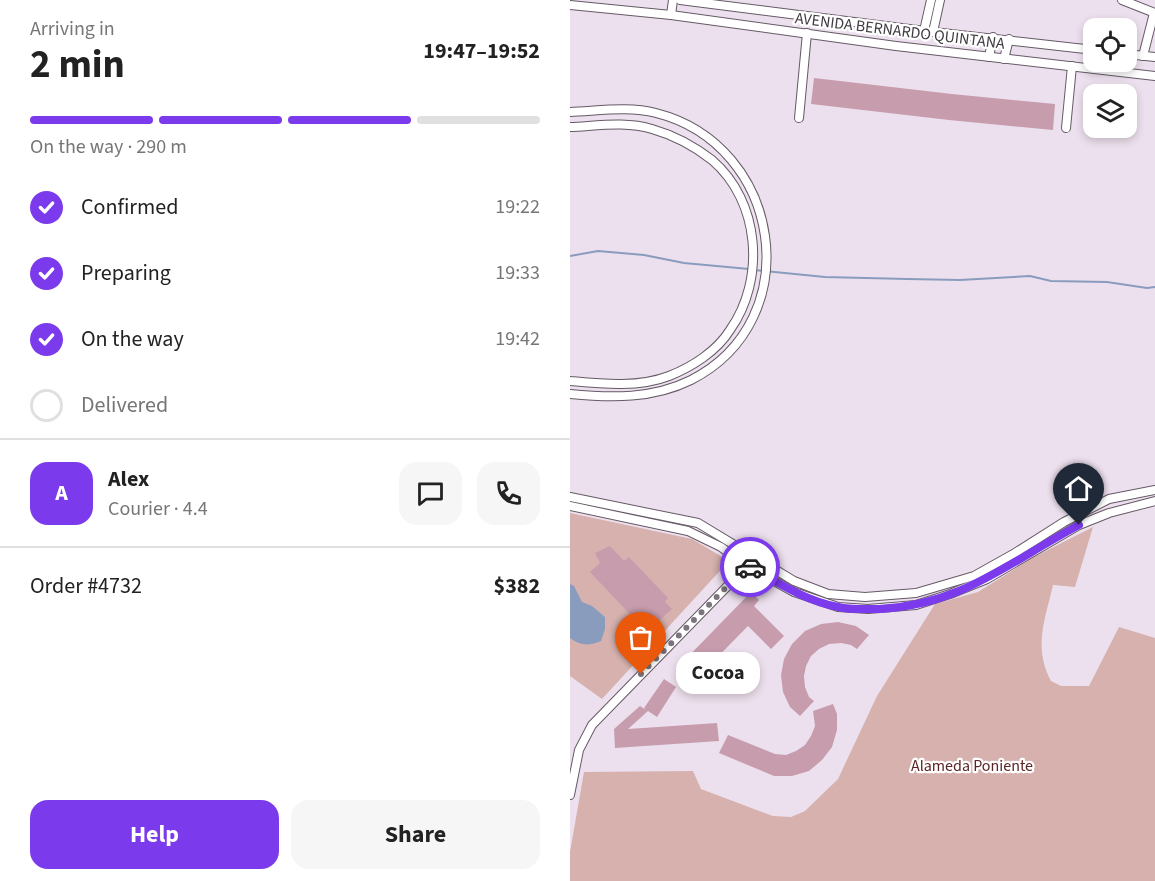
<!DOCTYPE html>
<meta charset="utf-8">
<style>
:root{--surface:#fff;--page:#f6f6f6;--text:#222;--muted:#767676;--line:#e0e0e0;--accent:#7c3aed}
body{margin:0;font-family:"Source Sans 3",sans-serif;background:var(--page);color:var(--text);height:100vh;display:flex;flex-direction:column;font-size:22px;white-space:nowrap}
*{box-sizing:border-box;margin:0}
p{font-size:20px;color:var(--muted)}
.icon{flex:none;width:33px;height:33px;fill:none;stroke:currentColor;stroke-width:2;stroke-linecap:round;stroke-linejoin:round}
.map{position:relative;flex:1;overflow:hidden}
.drawer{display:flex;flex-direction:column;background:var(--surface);width:570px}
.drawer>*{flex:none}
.fabs{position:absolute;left:513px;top:18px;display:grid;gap:12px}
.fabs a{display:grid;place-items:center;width:54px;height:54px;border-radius:12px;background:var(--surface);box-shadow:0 3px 9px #0003;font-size:30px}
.pin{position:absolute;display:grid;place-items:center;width:51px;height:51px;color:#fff;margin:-62px -26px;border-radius:50% 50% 50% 0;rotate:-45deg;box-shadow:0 0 6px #0007}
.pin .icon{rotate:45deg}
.courier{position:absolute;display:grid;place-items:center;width:60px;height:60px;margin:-30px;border:4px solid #7c3aed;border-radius:50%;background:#fff;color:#222;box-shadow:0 2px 8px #0007}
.bubble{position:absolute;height:42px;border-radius:18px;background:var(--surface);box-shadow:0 3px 9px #0003;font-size:20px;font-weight:700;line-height:42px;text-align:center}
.headline em{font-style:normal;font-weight:700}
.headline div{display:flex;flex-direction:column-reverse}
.headline{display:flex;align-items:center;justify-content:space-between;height:102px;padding:0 30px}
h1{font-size:39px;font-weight:700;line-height:45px}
.bar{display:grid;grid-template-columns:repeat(4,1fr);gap:9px 6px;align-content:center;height:72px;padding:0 30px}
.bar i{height:8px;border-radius:4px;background:var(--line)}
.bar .selected{background:var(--accent)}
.bar p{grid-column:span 4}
.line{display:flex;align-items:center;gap:15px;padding:0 30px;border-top:2px solid var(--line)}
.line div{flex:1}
.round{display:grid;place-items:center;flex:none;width:63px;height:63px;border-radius:18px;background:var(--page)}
ol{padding:0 30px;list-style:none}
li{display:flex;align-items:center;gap:18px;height:66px}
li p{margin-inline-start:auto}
li .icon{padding:6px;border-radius:50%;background:var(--accent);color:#fff;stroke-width:4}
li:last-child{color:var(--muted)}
li i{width:33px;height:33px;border:3px solid var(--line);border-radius:50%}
.button{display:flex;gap:12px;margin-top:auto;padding:12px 30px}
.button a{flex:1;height:69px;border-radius:18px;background:var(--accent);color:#fff;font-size:24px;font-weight:700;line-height:69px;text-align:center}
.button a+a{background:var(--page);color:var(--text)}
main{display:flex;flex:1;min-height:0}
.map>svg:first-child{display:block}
</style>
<main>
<section class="drawer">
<div class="headline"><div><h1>2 min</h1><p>Arriving in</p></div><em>19:47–19:52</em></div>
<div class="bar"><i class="selected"></i><i class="selected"></i><i class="selected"></i><i></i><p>On the way · 290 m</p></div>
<ol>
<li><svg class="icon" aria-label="check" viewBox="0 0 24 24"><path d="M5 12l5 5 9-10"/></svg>Confirmed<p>19:22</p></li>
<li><svg class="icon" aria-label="check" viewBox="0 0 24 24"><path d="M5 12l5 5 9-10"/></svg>Preparing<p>19:33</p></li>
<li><svg class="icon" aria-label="check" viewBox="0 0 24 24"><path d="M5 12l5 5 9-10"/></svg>On the way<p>19:42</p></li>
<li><i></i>Delivered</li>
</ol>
<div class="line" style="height:108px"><b class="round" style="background:var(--accent);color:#fff">A</b><div><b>Alex</b><p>Courier · 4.4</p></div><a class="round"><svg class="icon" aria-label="chat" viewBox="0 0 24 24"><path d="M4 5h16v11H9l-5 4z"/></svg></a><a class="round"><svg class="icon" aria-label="phone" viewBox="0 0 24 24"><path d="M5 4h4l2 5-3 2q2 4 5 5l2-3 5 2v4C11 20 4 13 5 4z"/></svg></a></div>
<div class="line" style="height:78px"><div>Order #4732</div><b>$382</b></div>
<div class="button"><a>Help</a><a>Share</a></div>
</section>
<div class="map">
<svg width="585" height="881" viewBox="0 0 585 881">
<rect width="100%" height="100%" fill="#ede0ee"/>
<g fill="#d6b1ae">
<polygon points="0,513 122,539 159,561 32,699 0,676"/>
<path d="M523,527L505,587L483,585C475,620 463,647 481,681L491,686H519L549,627L585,638V881H0V852L14,772L123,771L131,789L203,816L221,817L235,811L268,779L307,696L365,604L408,592L464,557Z"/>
</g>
<path fill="#899cbd" d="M0,584L4,586L12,602L22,606L35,617V629L31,641C19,646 11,646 0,638Z"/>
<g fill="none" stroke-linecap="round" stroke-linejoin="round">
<g stroke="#899cbd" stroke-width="2">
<polyline points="0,256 28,251 74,255 114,263 179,269"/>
<polyline points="184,270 255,277 337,279 390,280 460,276 481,281 537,282 577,288 585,287"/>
</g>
</g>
<g fill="#c79dae">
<polygon points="244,78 382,94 485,104 483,130 379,120 241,104"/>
<polygon points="40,546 54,561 59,557 98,598 95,602 102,609 81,628 76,622 72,627 20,572 30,563 25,553"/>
<polygon points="181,592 189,600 184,606 214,636 201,649 178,626 123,682 108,667"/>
<polygon points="268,622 286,626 299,635 287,649 281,645 271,643 259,644 249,649 241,656 236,666 234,676 235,687 239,697 244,701 230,716 220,707 213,692 211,675 214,659 222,644 235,631 251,624"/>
<polygon points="94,679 106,687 87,717 78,711 58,729 147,723 149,741 45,748 44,729 70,706 76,710 74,708"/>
<polygon points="263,704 267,714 267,730 262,747 252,760 239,771 222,776 204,776 149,753 158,735 205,754 216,755 226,751 235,745 241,736 245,726 243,711"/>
</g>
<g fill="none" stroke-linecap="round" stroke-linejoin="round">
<defs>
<g id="minor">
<polyline points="110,0 363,32 524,50"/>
<polyline points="552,0 585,13"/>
<polyline points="0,5 101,15 326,46 585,76"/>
<polyline points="101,15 103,0"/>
<polyline points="354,31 361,0"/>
<polyline points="363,32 370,0"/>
<polyline points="556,54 585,57"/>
<polyline points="573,56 584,13"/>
<polyline points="419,57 423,37"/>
<polyline points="434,59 439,39"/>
<path d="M0,112C28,111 59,106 86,113C212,145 239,320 121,380C83,399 41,398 0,394"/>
<polyline points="229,118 237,33"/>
<path d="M0,127C26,126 56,121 82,129C103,135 124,146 142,160C190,201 196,279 160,330C147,351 122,367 99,376C68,388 32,384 0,381"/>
<polyline points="496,128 502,66"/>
<polyline points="0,497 128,523 224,581 258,594 295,597 346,593 404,576 445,553 494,522 539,499 585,490"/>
<polyline points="0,506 118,531 151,547 177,566 224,592 268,607 298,609 346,605 380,594 417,579 509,525 539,513 585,501"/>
<polyline points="0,795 9,750 22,725 180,563"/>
</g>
</defs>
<use href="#minor" stroke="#655a66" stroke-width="10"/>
<use href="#minor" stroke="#fff" stroke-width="8"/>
</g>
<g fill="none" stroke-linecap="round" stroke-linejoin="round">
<polyline stroke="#7d757e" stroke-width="6" stroke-dasharray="0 10.8" points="71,674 177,566 180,567"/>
<path stroke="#7c3aed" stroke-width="8" d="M180,567C208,583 236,601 268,607C281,610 296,609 309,609C392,605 439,562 509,525"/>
</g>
<g text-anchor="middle" stroke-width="4.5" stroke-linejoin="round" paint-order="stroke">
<g font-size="16" fill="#403b41" stroke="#fff">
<text transform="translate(330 30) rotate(7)" y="6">AVENIDA BERNARDO QUINTANA</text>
</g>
<g font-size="16" fill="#5c2323" stroke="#fff">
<text x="402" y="771">Alameda Poniente</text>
</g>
</g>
</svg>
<div class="fabs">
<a><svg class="icon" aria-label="locate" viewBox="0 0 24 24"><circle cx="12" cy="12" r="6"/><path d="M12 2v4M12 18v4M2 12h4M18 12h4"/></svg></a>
<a><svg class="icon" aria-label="layers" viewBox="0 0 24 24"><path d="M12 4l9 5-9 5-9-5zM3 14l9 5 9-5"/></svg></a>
</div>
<div class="pin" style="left:71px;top:674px;background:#ea580c"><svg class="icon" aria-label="bag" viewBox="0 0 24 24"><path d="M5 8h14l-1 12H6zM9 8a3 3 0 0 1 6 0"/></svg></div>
<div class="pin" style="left:509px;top:525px;background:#1f2937"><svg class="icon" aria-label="home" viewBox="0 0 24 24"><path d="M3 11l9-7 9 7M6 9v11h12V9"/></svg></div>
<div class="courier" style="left:180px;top:567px"><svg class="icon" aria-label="car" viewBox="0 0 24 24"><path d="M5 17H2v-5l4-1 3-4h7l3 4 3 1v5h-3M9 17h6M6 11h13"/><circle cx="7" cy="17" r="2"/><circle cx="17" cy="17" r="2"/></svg></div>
<div class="bubble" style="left:106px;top:652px;width:84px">Cocoa</div>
</div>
</main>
